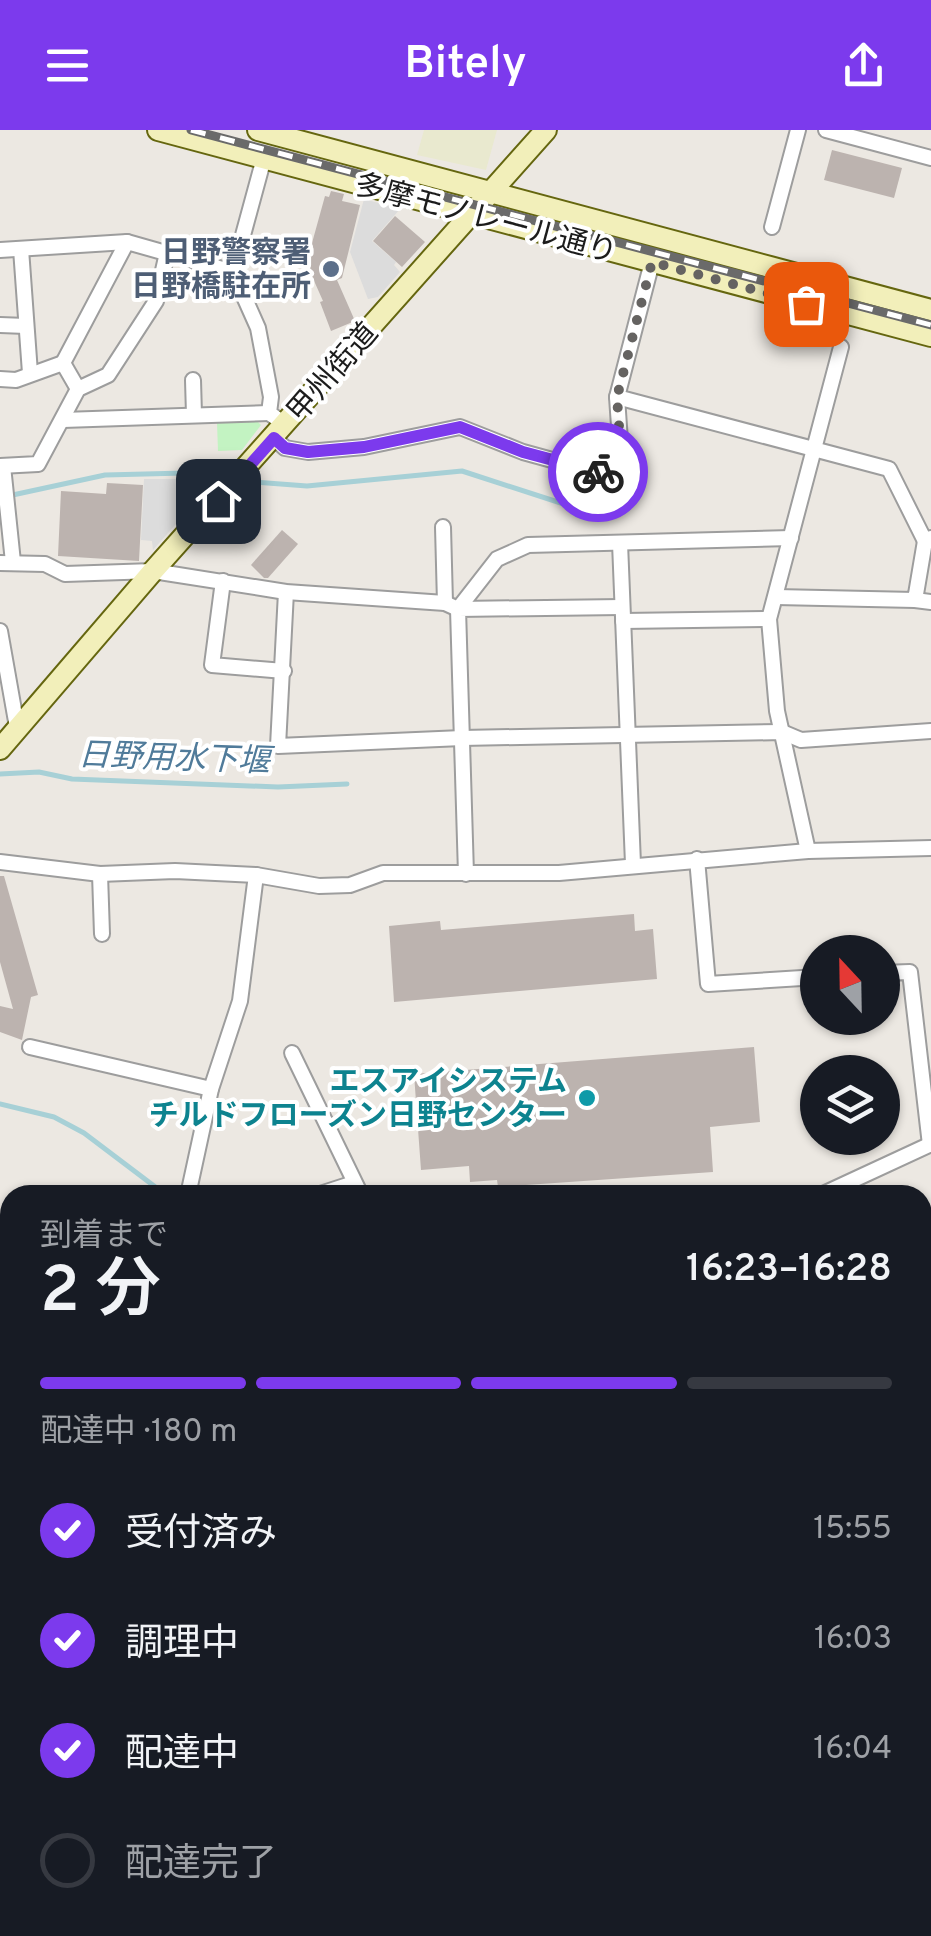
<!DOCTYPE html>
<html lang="ja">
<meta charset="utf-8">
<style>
:root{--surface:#171b24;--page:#242831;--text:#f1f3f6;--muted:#9ea1a6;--line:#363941;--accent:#7c3aed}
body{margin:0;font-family:Overpass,"Noto Sans JP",sans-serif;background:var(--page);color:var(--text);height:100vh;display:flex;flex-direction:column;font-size:38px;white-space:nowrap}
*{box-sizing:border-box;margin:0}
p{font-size:32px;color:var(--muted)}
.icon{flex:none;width:55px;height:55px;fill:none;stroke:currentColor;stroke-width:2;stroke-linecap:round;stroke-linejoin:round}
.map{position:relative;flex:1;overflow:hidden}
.drawer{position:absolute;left:0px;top:1055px;width:932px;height:752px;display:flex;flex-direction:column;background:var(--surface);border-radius:30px 30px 0 0;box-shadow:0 2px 8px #0004}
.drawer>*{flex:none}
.needle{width:65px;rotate:338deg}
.tools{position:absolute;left:800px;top:805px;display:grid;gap:20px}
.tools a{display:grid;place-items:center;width:100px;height:100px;border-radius:50%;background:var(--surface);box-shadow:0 2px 8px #0004;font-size:50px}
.pin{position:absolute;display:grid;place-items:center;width:85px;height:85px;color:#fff;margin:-42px;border-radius:20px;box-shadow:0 5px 15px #0006}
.courier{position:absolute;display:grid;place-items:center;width:100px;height:100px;margin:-50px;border:8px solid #7c3aed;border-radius:50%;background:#fff;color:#222;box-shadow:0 2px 12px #0007}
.summary em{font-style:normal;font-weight:600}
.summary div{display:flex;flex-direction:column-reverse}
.summary{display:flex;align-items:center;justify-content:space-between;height:170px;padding:0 40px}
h1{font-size:65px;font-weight:600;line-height:75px}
.bar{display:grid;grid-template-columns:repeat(4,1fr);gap:15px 10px;align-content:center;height:120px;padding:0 40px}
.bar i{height:12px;border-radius:8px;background:var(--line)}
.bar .active{background:var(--accent)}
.bar p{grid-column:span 4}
ol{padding:0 40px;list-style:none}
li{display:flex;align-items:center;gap:30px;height:110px}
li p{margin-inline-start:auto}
li .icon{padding:10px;border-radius:50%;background:var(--accent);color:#fff;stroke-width:4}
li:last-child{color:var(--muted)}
li i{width:55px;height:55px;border:5px solid var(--line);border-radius:50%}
header{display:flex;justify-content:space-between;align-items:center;height:130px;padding:0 40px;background:var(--accent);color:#fff;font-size:45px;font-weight:600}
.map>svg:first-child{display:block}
</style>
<header><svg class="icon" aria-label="menu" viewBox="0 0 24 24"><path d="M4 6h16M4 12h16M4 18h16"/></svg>Bitely<svg class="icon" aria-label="share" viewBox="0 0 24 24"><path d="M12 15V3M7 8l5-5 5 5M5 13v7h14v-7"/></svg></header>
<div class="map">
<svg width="931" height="1806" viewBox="0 0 931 1806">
<rect width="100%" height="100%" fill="#ece8e2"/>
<polygon fill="#e9e9cf" points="424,0 497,0 486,40 417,25"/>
<polygon fill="#c3f3c2" points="257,291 261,295 242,320 218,321 217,293"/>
<g fill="#dcdcdc">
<polygon points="364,69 400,79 372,111 396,132 394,135 400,142 378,167 368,169 350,122"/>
<polygon points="144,349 184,349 182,387 153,420 152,411 141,410"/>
</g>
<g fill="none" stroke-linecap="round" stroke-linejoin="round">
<g stroke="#a7d0d6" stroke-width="5">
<polyline points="253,352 307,356 462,341 567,375"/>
<polyline points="8,366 105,345 225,342"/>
<polyline points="0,644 39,642 72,649 278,657 347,654"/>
<polyline points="0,974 54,987 84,1003 166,1065"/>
<polyline points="0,1153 10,1169"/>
<polyline points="922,1308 931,1300"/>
<polyline points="922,1432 931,1434"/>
<polyline points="922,1558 931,1555"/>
<polyline points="470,1798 492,1802 518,1798"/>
<polyline points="533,1798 548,1806"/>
<polyline points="560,1806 571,1798"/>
</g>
</g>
<g fill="#bcb3af">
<polygon points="832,20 902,38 894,68 824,50"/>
<polygon points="331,61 344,64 342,71 360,75 342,148 337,150 355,191 331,201 320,172 323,171 303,126 307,112 312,113 325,66 329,67"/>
<polygon points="395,86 425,112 402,137 373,111"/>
<polygon points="107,353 143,355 139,431 58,426 61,361 106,364"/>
<polygon points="282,400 298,414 268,448 264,448 251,435"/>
<polygon points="0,746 4,746 38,865 31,867 22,910 0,902 0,876 13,879 0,832"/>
<polygon points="634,784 635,801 653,799 657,849 394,872 389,796 440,791 441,800"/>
<polygon points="754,917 760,992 710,997 713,1042 498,1057 497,1050 470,1052 469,1036 421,1040 414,944"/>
</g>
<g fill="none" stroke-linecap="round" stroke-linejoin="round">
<defs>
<g id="street">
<polyline points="826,0 931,28"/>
<polyline points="264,28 233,142 258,198 271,267 269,283 286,295"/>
<polyline points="772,97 798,0"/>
<polyline points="21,119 30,243"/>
<polyline points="0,120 127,112 233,142"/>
<polyline points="0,195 26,196"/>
<polyline points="63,233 127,112"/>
<polyline points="0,249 16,250 63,233 78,259"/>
<polyline points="193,250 194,285"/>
<polyline points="617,267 889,339 925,411 931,408"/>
<polyline points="63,290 269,283"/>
<polyline points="274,308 285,318 308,322 364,317 460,297 523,322 614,347 622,340 617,267 652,132"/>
<polyline points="0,336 38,334 78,259 108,245 156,171 167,123"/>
<polyline points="3,336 13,432"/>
<polyline points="443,397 445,473"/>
<polyline points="620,413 633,734"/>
<polyline points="0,433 45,434 65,444 153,441 286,462 445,473 458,479 497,429 528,415 791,408"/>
<polyline points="223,451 212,535 284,541"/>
<polyline points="286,462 278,616 462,608 782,602 801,610 931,601"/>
<polyline points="776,467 915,470 925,411"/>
<polyline points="915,470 931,472"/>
<polyline points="623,491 769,489"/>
<polyline points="0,501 17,597"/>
<polyline points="808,721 777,581 769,489 841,217"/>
<polyline points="697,729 708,854 818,847"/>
<polyline points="0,732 100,744 175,741 256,745 319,756 350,755 383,743 559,743 808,721 931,718"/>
<polyline points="100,744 102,804"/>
<polyline points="466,744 458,479 622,477"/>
<polyline points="882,843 910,842 930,1015"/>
<polyline points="30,917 211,959"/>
<polyline points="292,923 361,1065"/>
<polyline points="188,1065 211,959 240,871 256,745"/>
<polyline points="317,1065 354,1053"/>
<polyline points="821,1065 931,1014"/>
<polyline points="0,1141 10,1151"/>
<polyline points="922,1213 931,1209"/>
<polyline points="0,1395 10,1392"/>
<polyline points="0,1539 10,1536"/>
<polyline points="0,1677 10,1671"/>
<polyline points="922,1695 931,1689"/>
<polyline points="389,1798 395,1806"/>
<polyline points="634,1798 644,1806"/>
<polyline points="724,1798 726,1806"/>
<polyline points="28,1806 45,1798"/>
</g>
<g id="secondary">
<polyline points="158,0 931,206"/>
<polyline points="258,0 931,180"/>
<polyline points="0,619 153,441 546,0"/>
</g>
<g id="highway">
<polyline points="922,1099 931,1095"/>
<polyline points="922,1131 931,1128"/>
<polyline points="0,1451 10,1447"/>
<polyline points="0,1479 10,1475"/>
</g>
</defs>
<use href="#street" stroke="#9d9d9d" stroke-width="18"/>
<use href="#secondary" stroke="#65660f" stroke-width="24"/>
<use href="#highway" stroke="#c43575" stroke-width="29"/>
<use href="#street" stroke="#fff" stroke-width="14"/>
<use href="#secondary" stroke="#f2efba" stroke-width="20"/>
<use href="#highway" stroke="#dc91a7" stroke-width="25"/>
<defs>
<polyline id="rail" points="191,0 931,195"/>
</defs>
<use href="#rail" stroke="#6a6a6a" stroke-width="9"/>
<use href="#rail" stroke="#fff" stroke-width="5" stroke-dasharray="15" stroke-linecap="butt"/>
</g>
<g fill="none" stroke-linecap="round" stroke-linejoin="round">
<polyline stroke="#656361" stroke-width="10" stroke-dasharray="0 18" points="598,342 614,347 622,340 617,267 652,132 806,174"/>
<polyline stroke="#7c3aed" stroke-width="12" points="218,371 274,308 285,318 308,322 364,317 460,297 523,322 598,342"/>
</g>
<circle fill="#5c6f8a" stroke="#fff" stroke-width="4" cx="331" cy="139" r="10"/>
<circle fill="#0f9aa8" stroke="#fff" stroke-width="4" cx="587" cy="968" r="10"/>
<g text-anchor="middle" stroke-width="8" stroke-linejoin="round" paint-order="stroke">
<g font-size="30" fill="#1c1c1c" stroke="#fff">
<text transform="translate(486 88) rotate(15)" y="10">多摩モノレール通り</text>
<text transform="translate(332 242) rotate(-49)" y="10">甲州街道</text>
</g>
<g font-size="30" font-weight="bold" fill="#4e5e75" stroke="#fff" text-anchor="end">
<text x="311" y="132">日野警察署<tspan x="311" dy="34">日野橋駐在所</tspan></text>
</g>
<g font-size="30" font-weight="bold" fill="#0d838f" stroke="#fff" text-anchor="end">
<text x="567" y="961">エスアイシステム<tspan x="567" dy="34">チルドフローズン日野センター</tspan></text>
</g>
<g font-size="32" font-style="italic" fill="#507b9a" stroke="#fff">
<text transform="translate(174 627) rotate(2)" y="11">日野用水下堰</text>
</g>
</g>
</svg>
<div class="tools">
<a><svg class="needle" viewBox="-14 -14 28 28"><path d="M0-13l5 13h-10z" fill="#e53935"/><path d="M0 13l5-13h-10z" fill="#9ea1a6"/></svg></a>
<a><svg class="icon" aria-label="layers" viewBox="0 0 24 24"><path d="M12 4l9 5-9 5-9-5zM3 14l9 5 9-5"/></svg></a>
</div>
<div class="pin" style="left:806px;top:174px;background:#ea580c"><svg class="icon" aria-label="bag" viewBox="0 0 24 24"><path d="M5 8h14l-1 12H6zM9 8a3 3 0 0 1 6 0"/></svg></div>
<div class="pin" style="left:218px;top:371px;background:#1f2937"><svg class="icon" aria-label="home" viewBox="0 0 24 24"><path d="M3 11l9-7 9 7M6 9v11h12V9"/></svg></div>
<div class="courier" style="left:598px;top:342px"><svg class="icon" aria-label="bike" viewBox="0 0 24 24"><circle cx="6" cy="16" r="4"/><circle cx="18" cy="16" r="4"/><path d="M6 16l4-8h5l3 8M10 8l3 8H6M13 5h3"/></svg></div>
<section class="drawer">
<div class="summary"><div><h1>2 分</h1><p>到着まで</p></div><em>16:23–16:28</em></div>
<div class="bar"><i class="active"></i><i class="active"></i><i class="active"></i><i></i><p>配達中 · 180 m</p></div>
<ol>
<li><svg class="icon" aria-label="check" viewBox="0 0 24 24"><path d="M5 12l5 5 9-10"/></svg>受付済み<p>15:55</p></li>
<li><svg class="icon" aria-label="check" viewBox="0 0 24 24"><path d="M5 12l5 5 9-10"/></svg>調理中<p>16:03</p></li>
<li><svg class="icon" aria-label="check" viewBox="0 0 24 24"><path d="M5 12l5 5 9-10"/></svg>配達中<p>16:04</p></li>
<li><i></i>配達完了</li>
</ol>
</section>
</div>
